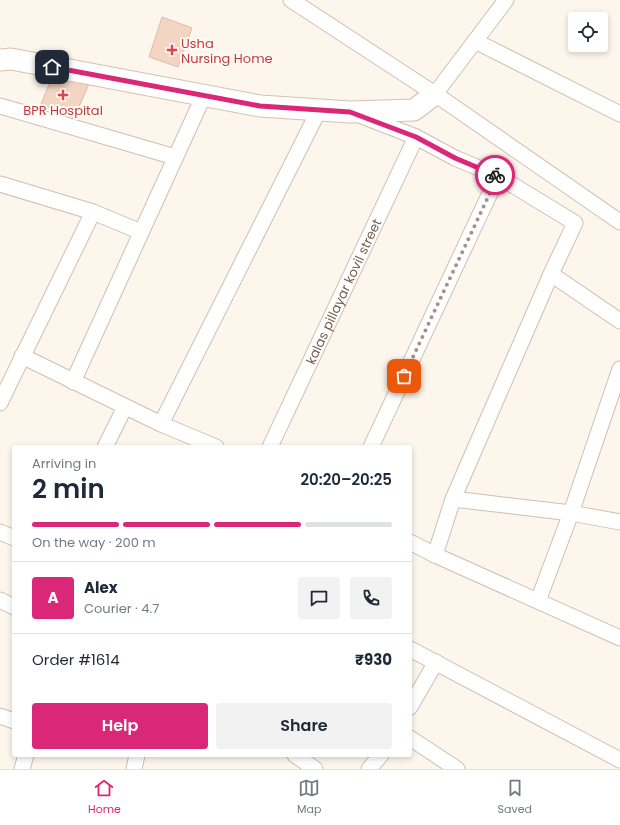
<!DOCTYPE html>
<meta charset="utf-8">
<style>
:root{--surface:#fff;--page:#f2f2f3;--text:#1f2937;--muted:#747a83;--line:#e0e1e3;--accent:#db2777}
body{margin:0;font-family:Poppins,sans-serif;background:var(--page);color:var(--text);height:100vh;display:flex;flex-direction:column;font-size:15px;white-space:nowrap}
*{box-sizing:border-box;margin:0}
p{font-size:13px;color:var(--muted)}
.icon{flex:none;width:22px;height:22px;fill:none;stroke:currentColor;stroke-width:2;stroke-linecap:round;stroke-linejoin:round}
.map{position:relative;flex:1;overflow:hidden}
.side{position:absolute;left:12px;top:445px;width:400px;height:312px;display:flex;flex-direction:column;background:var(--surface);border-radius:4px;box-shadow:0 2px 6px #0003}
.side>*{flex:none}
.buttons{position:absolute;left:568px;top:12px;display:grid;gap:8px}
.buttons a{display:grid;place-items:center;width:40px;height:40px;border-radius:4px;background:var(--surface);box-shadow:0 2px 6px #0003;font-size:20px}
.pin{position:absolute;display:grid;place-items:center;width:34px;height:34px;color:#fff;margin:-17px;border-radius:8px;box-shadow:0 2px 6px #0006}
.courier{position:absolute;display:grid;place-items:center;width:40px;height:40px;margin:-20px;border:3px solid #db2777;border-radius:50%;background:#fff;color:#222;box-shadow:0 1px 5px #0007}
.summary em{font-style:normal;font-weight:600}
.summary div{display:flex;flex-direction:column-reverse}
.summary{display:flex;align-items:center;justify-content:space-between;height:68px;padding:0 20px}
h1{font-size:26px;font-weight:600;line-height:30px}
.bar{display:grid;grid-template-columns:repeat(4,1fr);gap:6px 4px;align-content:center;height:48px;padding:0 20px}
.bar i{height:5px;border-radius:3px;background:var(--line)}
.bar .selected{background:var(--accent)}
.bar p{grid-column:span 4}
.line{display:flex;align-items:center;gap:10px;padding:0 20px;border-top:1px solid var(--line)}
.line div{flex:1}
.round{display:grid;place-items:center;flex:none;width:42px;height:42px;border-radius:4px;background:var(--page)}
.cta{display:flex;gap:8px;margin-top:auto;padding:8px 20px}
.cta a{flex:1;height:46px;border-radius:4px;background:var(--accent);color:#fff;font-size:16px;font-weight:600;line-height:46px;text-align:center}
.cta a+a{background:var(--page);color:var(--text)}
.menu{display:flex;justify-content:space-around;align-items:center;height:56px;border-top:1px solid var(--line);background:var(--surface);font-size:11px;color:var(--muted)}
.menu a{display:grid;justify-items:center;gap:2px}
.menu .selected{color:var(--accent)}
.map>svg:first-child{display:block}
</style>
<div class="map">
<svg width="620" height="769" viewBox="0 0 620 769">
<rect width="100%" height="100%" fill="#fdf6ec"/>
<g fill="#f3d5c3" stroke="#e6bba3">
<polygon points="162,17 192,28 178,67 149,57"/>
<polygon points="55,70 89,84 74,118 41,104"/>
</g>
<g fill="none" stroke-linecap="round" stroke-linejoin="round">
<defs>
<g id="minor">
<polyline points="291,0 435,94 620,222"/>
<polyline points="475,41 620,114"/>
<polyline points="435,94 506,0"/>
<polyline points="0,106 175,157"/>
<polyline points="357,114 416,137 455,158 498,176 575,223 551,274 620,321"/>
<polyline points="0,184 93,212 141,232"/>
<polyline points="22,356 161,424 216,447"/>
<polyline points="73,382 204,95"/>
<polyline points="0,403 93,212"/>
<polyline points="161,424 319,110"/>
<polyline points="105,447 125,407"/>
<path id="s1" d="M270,447L416,137"/>
<polyline points="371,447 498,176"/>
<polyline points="453,499 571,513 620,522"/>
<polyline points="0,532 14,538"/>
<polyline points="410,542 435,555 620,638"/>
<polyline points="435,555 453,499 551,274"/>
<polyline points="0,600 14,607"/>
<polyline points="538,601 571,513 620,369"/>
<polyline points="410,649 620,760"/>
<polyline points="410,707 436,662"/>
<polyline points="0,716 14,721"/>
<polyline points="410,738 457,769"/>
<polyline points="295,755 315,769"/>
<polyline points="22,769 26,755"/>
<polyline points="134,769 137,755"/>
<polyline points="369,769 381,755"/>
</g>
<polyline id="secondary" points="0,60 11,59 260,106 350,112 414,110 435,94"/>
</defs>
<use href="#minor" stroke="#d1beb0" stroke-width="17"/>
<use href="#secondary" stroke="#d6c0b0" stroke-width="23"/>
<use href="#minor" stroke="#fff" stroke-width="15"/>
<use href="#secondary" stroke="#fff" stroke-width="21"/>
</g>
<g fill="none" stroke-linecap="round" stroke-linejoin="round">
<polyline stroke="#a89285" stroke-width="4" stroke-dasharray="0 7.2" points="404,376 498,176 495,175"/>
<polyline stroke="#db2777" stroke-width="5" points="52,67 260,106 350,112 416,137 455,158 495,175"/>
</g>
<g fill="#e0444e" stroke="#fffaf3" stroke-width="1.5">
<path d="M170 44h4v4h4v4h-4v4h-4v-4h-4v-4h4z"/>
<path d="M61 89h4v4h4v4h-4v4h-4v-4h-4v-4h4z"/>
</g>
<g text-anchor="middle" stroke-width="4" stroke-linejoin="round" paint-order="stroke">
<g font-size="13" fill="#be3a42" stroke="#fffaf3" text-anchor="start">
<text x="181" y="48">Usha<tspan x="181" dy="15">Nursing Home</tspan></text>
<text x="63" y="115" text-anchor="middle">BPR Hospital</text>
</g>
<g font-size="13" fill="#7a5c4d" stroke="#fffaf3">
<text dy="5" stroke="none"><textPath href="#s1" startOffset="172">kalas pillayar kovil street</textPath></text>
</g>
</g>
</svg>
<div class="buttons">
<a><svg class="icon" aria-label="locate" viewBox="0 0 24 24"><circle cx="12" cy="12" r="6"/><path d="M12 2v4M12 18v4M2 12h4M18 12h4"/></svg></a>
</div>
<div class="pin" style="left:404px;top:376px;background:#ea580c"><svg class="icon" aria-label="bag" viewBox="0 0 24 24"><path d="M5 8h14l-1 12H6zM9 8a3 3 0 0 1 6 0"/></svg></div>
<div class="pin" style="left:52px;top:67px;background:#1f2937"><svg class="icon" aria-label="home" viewBox="0 0 24 24"><path d="M3 11l9-7 9 7M6 9v11h12V9"/></svg></div>
<div class="courier" style="left:495px;top:175px"><svg class="icon" aria-label="bike" viewBox="0 0 24 24"><circle cx="6" cy="16" r="4"/><circle cx="18" cy="16" r="4"/><path d="M6 16l4-8h5l3 8M10 8l3 8H6M13 5h3"/></svg></div>
<section class="side">
<div class="summary"><div><h1>2 min</h1><p>Arriving in</p></div><em>20:20–20:25</em></div>
<div class="bar"><i class="selected"></i><i class="selected"></i><i class="selected"></i><i></i><p>On the way · 200 m</p></div>
<div class="line" style="height:72px"><b class="round" style="background:var(--accent);color:#fff">A</b><div><b>Alex</b><p>Courier · 4.7</p></div><a class="round"><svg class="icon" aria-label="chat" viewBox="0 0 24 24"><path d="M4 5h16v11H9l-5 4z"/></svg></a><a class="round"><svg class="icon" aria-label="phone" viewBox="0 0 24 24"><path d="M5 4h4l2 5-3 2q2 4 5 5l2-3 5 2v4C11 20 4 13 5 4z"/></svg></a></div>
<div class="line" style="height:52px"><div>Order #1614</div><b>₹930</b></div>
<div class="cta"><a>Help</a><a>Share</a></div>
</section>
</div>
<nav class="menu">
<a class="selected"><svg class="icon" aria-label="home" viewBox="0 0 24 24"><path d="M3 11l9-7 9 7M6 9v11h12V9"/></svg>Home</a>
<a><svg class="icon" aria-label="map" viewBox="0 0 24 24"><path d="M3 6l6-2 6 2 6-2v14l-6 2-6-2-6 2zM9 4v14M15 6v14"/></svg>Map</a>
<a><svg class="icon" aria-label="saved" viewBox="0 0 24 24"><path d="M7 4h10v16l-5-4-5 4z"/></svg>Saved</a>
</nav>
